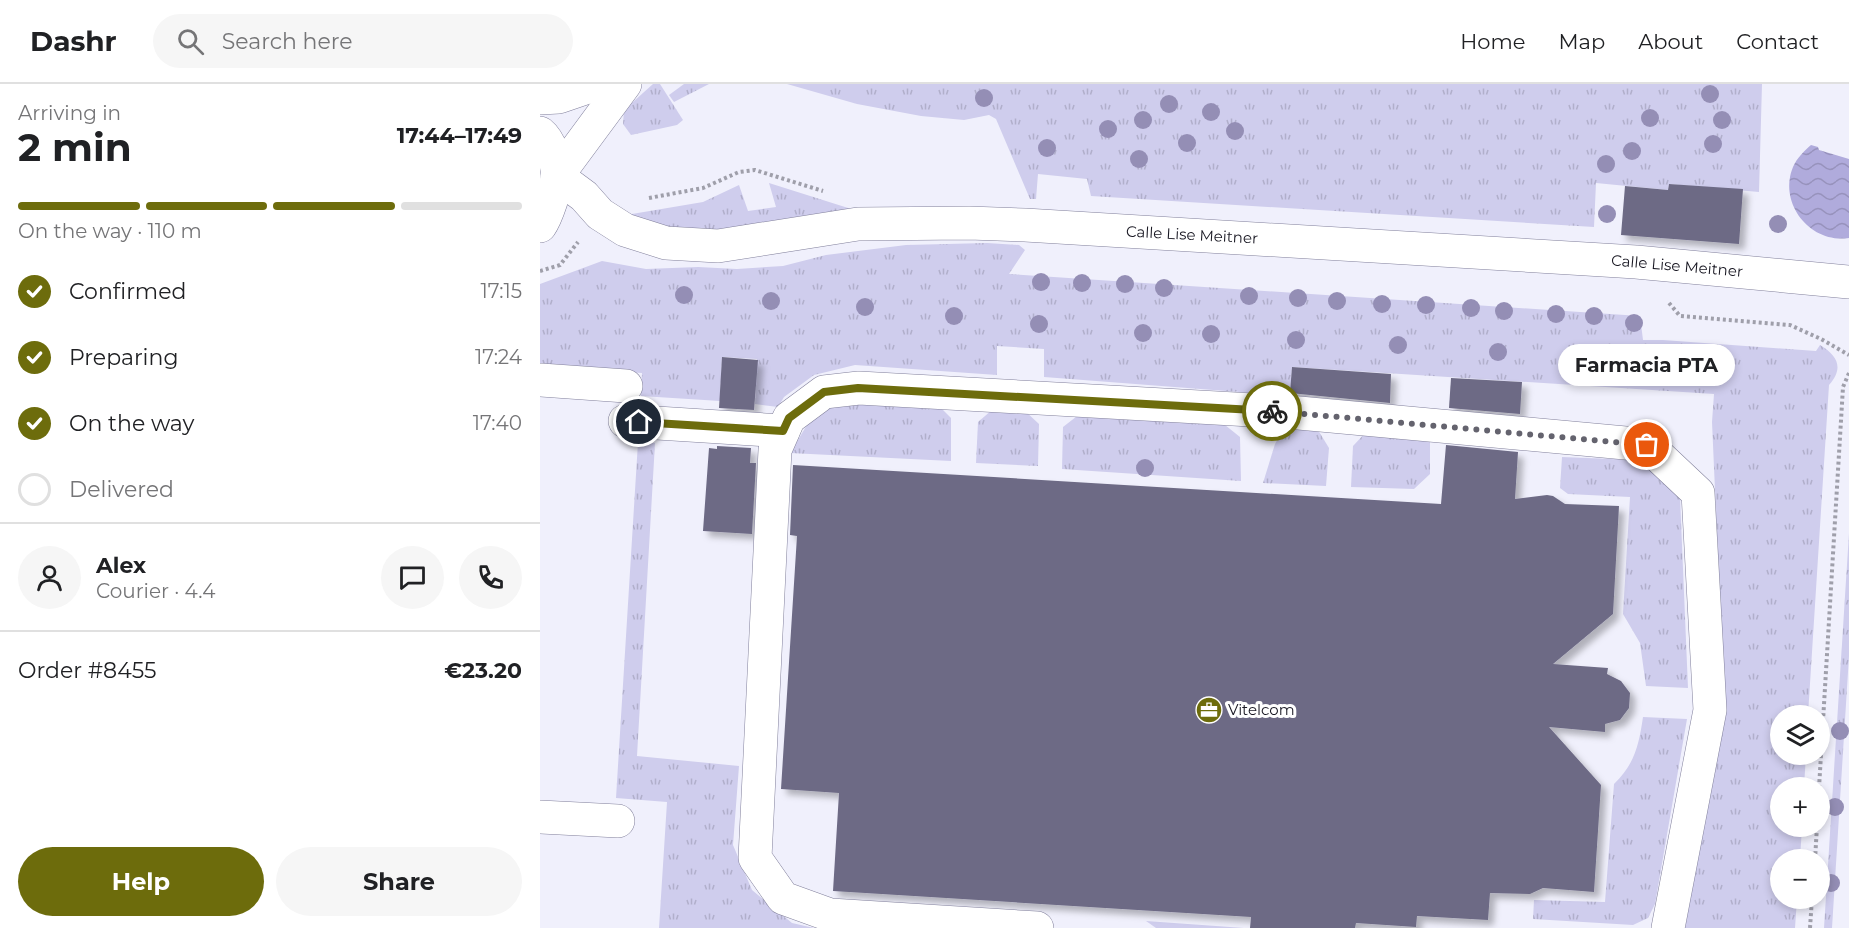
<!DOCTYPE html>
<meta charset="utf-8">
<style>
:root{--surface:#fff;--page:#f6f6f6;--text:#202124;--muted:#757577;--line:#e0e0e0;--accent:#6d6c0c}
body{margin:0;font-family:Montserrat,sans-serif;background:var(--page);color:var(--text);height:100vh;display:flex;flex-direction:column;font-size:22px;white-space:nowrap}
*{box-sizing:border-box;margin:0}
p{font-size:20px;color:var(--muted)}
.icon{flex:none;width:33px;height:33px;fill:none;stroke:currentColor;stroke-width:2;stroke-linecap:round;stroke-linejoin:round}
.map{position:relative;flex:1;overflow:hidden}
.details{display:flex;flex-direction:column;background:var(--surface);width:540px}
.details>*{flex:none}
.buttons{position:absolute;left:1230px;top:621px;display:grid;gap:12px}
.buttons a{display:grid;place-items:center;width:60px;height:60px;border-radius:50%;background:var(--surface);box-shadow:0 3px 9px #0003;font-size:30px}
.pin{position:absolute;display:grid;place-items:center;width:51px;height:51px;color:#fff;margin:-26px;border:3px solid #fff;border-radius:50%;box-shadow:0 2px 6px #0007}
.courier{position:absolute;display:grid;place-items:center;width:60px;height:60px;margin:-30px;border:4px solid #6d6c0c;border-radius:50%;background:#fff;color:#222;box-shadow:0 2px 8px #0007}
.bubble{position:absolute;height:42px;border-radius:21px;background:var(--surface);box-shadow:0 3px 9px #0003;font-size:20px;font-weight:700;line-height:42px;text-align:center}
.headline em{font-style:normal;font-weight:700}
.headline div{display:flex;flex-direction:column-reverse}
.headline{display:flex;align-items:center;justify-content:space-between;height:102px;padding:0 18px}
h1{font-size:39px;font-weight:700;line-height:45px}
.bar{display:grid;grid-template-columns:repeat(4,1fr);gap:9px 6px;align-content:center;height:72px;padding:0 18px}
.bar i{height:8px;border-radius:4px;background:var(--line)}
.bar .active{background:var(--accent)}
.bar p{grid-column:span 4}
.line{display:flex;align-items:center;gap:15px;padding:0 18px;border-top:2px solid var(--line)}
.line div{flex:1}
.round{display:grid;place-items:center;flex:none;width:63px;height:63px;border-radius:32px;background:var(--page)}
ol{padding:0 18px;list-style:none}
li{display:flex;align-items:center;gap:18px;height:66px}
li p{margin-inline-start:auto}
li .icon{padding:6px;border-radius:50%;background:var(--accent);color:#fff;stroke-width:4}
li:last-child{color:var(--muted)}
li i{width:33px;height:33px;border:3px solid var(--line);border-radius:50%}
.action{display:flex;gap:12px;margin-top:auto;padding:12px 18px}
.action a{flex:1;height:69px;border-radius:36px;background:var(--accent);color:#fff;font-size:24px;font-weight:700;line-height:69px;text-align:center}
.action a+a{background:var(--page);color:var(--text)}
header{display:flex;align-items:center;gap:36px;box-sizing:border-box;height:84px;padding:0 30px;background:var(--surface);border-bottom:2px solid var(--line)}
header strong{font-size:28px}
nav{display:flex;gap:33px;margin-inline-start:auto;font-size:21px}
.search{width:420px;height:54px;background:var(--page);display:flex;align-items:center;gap:15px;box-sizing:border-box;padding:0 21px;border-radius:33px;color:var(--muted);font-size:22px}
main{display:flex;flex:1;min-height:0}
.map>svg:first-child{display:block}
</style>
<header>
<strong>Dashr</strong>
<div class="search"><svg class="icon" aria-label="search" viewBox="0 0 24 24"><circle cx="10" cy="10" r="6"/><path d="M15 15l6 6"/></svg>Search here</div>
<nav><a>Home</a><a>Map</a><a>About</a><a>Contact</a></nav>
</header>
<main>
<section class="details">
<div class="headline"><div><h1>2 min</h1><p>Arriving in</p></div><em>17:44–17:49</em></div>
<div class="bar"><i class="active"></i><i class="active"></i><i class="active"></i><i></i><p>On the way · 110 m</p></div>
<ol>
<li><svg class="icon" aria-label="check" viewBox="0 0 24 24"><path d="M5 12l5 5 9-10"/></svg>Confirmed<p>17:15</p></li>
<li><svg class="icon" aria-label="check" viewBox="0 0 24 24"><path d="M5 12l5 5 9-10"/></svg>Preparing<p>17:24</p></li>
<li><svg class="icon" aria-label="check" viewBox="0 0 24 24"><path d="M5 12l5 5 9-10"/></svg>On the way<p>17:40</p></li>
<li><i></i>Delivered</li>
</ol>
<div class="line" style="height:108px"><a class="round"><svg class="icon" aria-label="person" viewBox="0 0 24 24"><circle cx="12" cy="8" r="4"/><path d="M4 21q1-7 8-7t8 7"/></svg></a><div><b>Alex</b><p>Courier · 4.4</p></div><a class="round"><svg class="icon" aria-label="chat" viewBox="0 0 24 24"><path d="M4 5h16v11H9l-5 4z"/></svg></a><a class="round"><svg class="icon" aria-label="phone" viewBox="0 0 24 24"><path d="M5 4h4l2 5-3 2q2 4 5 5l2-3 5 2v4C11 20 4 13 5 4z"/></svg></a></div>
<div class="line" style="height:78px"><div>Order #8455</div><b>€23.20</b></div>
<div class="action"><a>Help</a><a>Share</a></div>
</section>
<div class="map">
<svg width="1309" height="844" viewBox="0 0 1309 844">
<defs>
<pattern id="grass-tufts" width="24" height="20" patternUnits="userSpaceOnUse" patternTransform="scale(1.5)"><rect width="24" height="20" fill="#cfcded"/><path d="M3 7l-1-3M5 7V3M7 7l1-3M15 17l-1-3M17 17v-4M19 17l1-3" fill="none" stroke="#b1afcb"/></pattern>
<pattern id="water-waves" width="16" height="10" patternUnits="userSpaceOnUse" patternTransform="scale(1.5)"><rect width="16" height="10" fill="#b0abdc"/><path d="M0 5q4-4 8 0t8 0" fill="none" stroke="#9792bc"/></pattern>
<filter id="shadow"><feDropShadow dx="5.5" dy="5.5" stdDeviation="3" flood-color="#0004"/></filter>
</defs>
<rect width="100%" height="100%" fill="#f0f0fc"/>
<g fill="url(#grass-tufts)">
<polygon points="113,0 120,0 143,36 137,41 91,51 83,40 84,26"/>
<polygon points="144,0 169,0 134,18 129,11"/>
<polygon points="247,0 1222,0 1219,108 1129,100 1128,106 1056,99 1054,143 551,112 547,95 498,90 496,115 490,115 456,35 449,31 424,36 381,32 317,20"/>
<polygon points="229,99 324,129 362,123 364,128 138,149 86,131 163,118 199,101 208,127 236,123"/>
<path d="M447,159L479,161L485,166L469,190L1100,232L1103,256H1123L1276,267L1280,261C1298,272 1304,284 1289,301L1268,631L1240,632V670L1266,671L1264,703L1240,704V742L1262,743L1260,775L1240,776V814L1257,815L1255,844H1145L1180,643L1184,610L1172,338L1174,310L752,283L750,312L504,293V265L457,262V291L315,281L274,291L244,313L238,323L215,320L217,275L182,273L180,317L101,312L102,289L0,283V200L62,177L106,185L158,183L197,185L243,182L286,171L366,161Z"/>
<polygon points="303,317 400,323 411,334 411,377 250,369 273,331"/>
<polygon points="452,326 484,326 499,340 498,382 436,379 438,338"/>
<polygon points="541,329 680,337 700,353 701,397 522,385 523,343"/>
<polygon points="744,344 778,346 789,364 786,402 723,399 735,360"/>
<polygon points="827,347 890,357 890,390 874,405 811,403 813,362"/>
<polygon points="98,358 115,359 97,672 199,682 193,761 212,806 252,839 274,844 119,844 127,718 76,714"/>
<polygon points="1022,373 1097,376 1121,390 1140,413 1148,604 1106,602 1100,559 1083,530 1090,413 1028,410 1020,404"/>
<polygon points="1309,449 1309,572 1292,844 1284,844"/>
<path d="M1103,633L1147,635L1115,820L1108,834L1093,841L993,835L994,816L1065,818L1074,700C1095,680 1099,660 1103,633Z"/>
<polygon points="606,837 704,844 616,844"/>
</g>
<path fill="url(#water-waves)" d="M1271,61L1278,63L1279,66L1309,75V154C1270,160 1238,119 1253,83C1257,74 1264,67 1271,61Z"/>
<g fill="#6d6a85" filter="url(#shadow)">
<polygon points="1129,100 1203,105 1199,160 1081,151 1085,102 1128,106"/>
<polygon points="182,273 218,276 214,326 179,324"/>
<polygon points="752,283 851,290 850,319 750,309"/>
<polygon points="911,294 982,298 980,330 909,324"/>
<polygon points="906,361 978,368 975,415 1007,411 1013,412 1025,420 1079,422 1073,530 1013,580 1068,584 1067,590 1081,597 1090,609 1089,624 1080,636 1065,640 1065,648 1009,643 1061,701 1054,808 1003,804 990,810 950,809 948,836 877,832 876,843 816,839 815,844 710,844 711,833 293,807 299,709 241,705 257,452 250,451 253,381 901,420"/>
<polygon points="177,362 211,364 210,379 216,379 212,450 163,447 169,364 177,365"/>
</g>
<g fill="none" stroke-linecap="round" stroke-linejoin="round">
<defs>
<g id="minor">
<polyline points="85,0 17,92 44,112 60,130 85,146 126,159 178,162 318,140 429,139 485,141 1096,178 1309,198"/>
<polyline points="0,14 19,13 57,0"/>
<path d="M0,49C10,57 18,80 17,92C16,104 7,132 0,142"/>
<polyline points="1,296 86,302"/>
<polyline points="85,337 243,347"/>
<polyline points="0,733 78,737"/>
<polyline points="497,844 290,831 243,814 215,774 235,366 249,334 284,308 319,304 748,328 1107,361 1158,409 1170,626 1128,844"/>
</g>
</defs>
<use href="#minor" stroke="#82809c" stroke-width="34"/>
<g stroke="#9f9faa" stroke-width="4" stroke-dasharray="3 3" stroke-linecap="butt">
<polyline points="109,114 163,104 199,88 215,86 283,107"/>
<polyline points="0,187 20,181 38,158"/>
<polyline points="1129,219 1140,232 1250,241 1281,255 1309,271"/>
<polyline points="1279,704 1303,303 1309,289"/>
<polyline points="1275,776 1277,742"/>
<polyline points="1270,844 1272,814"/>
</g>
<use href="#minor" stroke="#fff" stroke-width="33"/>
</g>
<g fill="#948eb5">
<circle cx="1170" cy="10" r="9"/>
<circle cx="444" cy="14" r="9"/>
<circle cx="629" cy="20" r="9"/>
<circle cx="671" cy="28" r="9"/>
<circle cx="1110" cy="34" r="9"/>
<circle cx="603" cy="36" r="9"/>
<circle cx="1182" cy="36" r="9"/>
<circle cx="568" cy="45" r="9"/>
<circle cx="695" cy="47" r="9"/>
<circle cx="647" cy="59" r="9"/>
<circle cx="1173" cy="60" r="9"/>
<circle cx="507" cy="64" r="9"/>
<circle cx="1092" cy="67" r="9"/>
<circle cx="599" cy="75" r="9"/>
<circle cx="1066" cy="80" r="9"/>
<circle cx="1067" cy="130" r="9"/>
<circle cx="1238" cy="140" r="9"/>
<circle cx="501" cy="198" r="9"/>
<circle cx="542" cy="199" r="9"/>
<circle cx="585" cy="200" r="9"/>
<circle cx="624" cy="204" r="9"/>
<circle cx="144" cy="211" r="9"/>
<circle cx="709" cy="212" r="9"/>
<circle cx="758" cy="214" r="9"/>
<circle cx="231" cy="217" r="9"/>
<circle cx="797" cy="217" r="9"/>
<circle cx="842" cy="220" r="9"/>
<circle cx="886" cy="221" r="9"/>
<circle cx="325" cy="223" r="9"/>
<circle cx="931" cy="224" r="9"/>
<circle cx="964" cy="227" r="9"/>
<circle cx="1016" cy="230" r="9"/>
<circle cx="414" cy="232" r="9"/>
<circle cx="1054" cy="232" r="9"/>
<circle cx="1094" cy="239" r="9"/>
<circle cx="499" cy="240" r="9"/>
<circle cx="603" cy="249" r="9"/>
<circle cx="671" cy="250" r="9"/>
<circle cx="756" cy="256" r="9"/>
<circle cx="858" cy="261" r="9"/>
<circle cx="958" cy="268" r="9"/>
<circle cx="1057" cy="272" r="9"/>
<circle cx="605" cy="384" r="9"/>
<circle cx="1300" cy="647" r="9"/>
<circle cx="1295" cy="723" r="9"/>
<circle cx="1291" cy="799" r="9"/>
</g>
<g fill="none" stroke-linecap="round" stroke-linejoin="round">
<polyline stroke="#64636e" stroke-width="6" stroke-dasharray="0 10.8" points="732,327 1107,361"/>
<polyline stroke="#6d6c0c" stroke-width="8" points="99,338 243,347 249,334 284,308 318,304 732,327"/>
</g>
<defs>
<symbol id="office-disc" viewBox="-11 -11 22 22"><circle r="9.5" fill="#6d6c0c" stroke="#fff"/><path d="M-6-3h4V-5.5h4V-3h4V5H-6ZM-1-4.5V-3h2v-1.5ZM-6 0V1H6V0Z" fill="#fff"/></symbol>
</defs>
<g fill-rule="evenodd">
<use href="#office-disc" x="654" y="611" width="30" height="30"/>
</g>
<g text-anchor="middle" stroke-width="6" stroke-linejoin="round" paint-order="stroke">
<g font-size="15" fill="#181722" stroke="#fff">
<text transform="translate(652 151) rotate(3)" y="5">Calle Lise Meitner</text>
<text transform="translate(1137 182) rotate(5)" y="5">Calle Lise Meitner</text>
</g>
<g font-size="15" fill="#181722" stroke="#fff" text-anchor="start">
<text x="688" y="631">Vitelcom</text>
</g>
</g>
</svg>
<div class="buttons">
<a><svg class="icon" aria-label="layers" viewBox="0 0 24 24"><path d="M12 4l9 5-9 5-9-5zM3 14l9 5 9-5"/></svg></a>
<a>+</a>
<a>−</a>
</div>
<div class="pin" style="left:1107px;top:361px;background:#ea580c"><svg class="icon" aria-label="bag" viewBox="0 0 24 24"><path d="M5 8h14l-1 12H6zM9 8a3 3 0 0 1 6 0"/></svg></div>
<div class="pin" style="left:99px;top:338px;background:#1f2937"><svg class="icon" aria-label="home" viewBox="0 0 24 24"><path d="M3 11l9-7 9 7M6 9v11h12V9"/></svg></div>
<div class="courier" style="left:732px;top:327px"><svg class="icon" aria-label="bike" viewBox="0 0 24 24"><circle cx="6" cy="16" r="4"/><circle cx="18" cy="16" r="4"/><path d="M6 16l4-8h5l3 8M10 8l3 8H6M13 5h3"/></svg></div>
<div class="bubble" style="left:1018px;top:260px;width:177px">Farmacia PTA</div>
</div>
</main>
